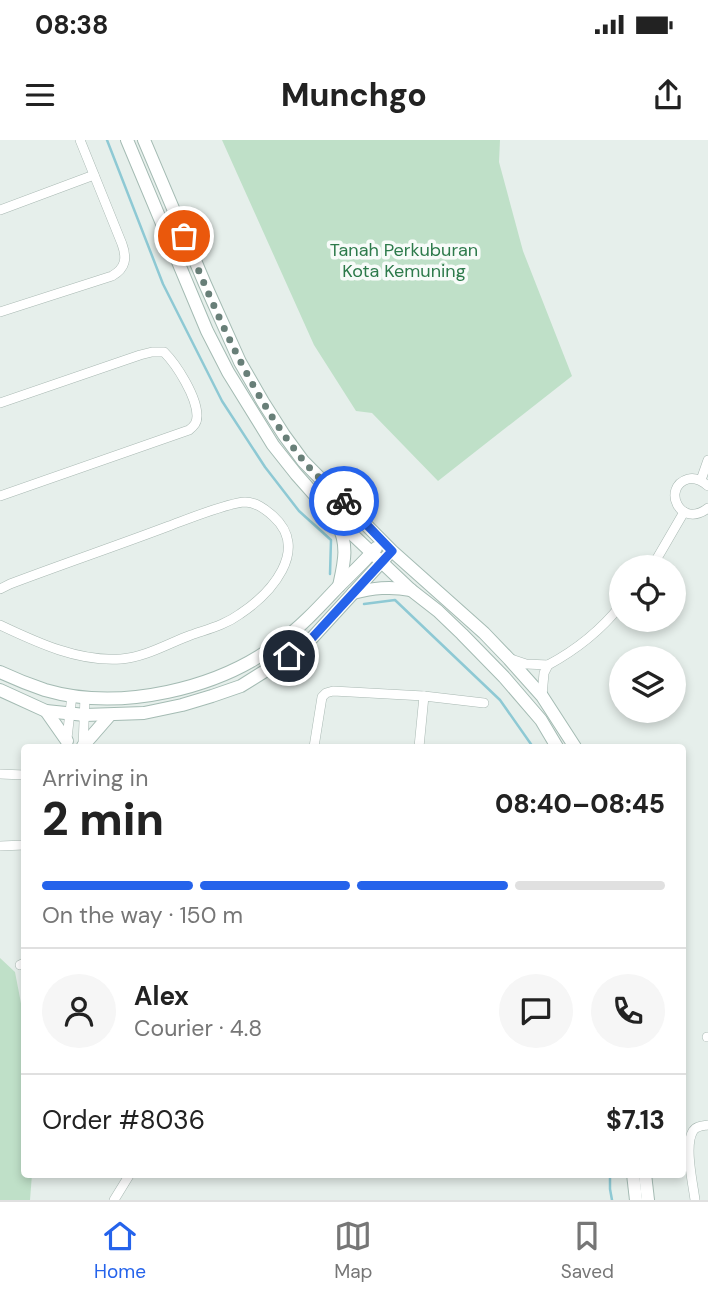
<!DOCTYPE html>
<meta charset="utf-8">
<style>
:root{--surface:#fff;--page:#f6f6f6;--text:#222;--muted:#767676;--line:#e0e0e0;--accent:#2563eb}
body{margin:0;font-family:"DM Sans",sans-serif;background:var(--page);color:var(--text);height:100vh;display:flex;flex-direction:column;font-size:26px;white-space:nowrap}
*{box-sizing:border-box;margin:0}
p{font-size:23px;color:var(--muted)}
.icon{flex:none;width:38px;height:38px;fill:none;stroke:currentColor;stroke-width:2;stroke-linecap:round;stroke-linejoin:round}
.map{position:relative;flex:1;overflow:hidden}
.details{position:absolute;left:21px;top:604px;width:665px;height:434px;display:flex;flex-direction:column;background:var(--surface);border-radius:7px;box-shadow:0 4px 10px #0003}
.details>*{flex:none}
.buttons{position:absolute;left:609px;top:415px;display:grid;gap:14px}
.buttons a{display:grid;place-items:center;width:77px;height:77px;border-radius:50%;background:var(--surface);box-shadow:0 4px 10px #0003;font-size:35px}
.pin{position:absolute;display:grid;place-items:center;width:60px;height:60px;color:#fff;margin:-30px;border:4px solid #fff;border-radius:50%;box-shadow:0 2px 7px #0007}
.courier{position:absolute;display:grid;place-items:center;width:70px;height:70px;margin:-35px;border:5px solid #2563eb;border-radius:50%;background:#fff;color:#222;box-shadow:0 2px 9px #0007}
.headline em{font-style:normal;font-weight:800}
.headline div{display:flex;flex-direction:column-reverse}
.headline{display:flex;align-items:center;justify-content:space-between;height:119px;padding:0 21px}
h1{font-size:46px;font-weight:800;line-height:52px}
.bar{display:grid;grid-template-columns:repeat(4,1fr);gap:10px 7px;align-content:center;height:84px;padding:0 21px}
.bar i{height:9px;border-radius:5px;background:var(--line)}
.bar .active{background:var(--accent)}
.bar p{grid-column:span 4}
.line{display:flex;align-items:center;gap:18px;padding:0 21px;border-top:2px solid var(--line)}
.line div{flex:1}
.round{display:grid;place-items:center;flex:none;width:74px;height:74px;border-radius:37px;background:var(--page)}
.status{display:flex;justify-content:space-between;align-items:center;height:49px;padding:0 35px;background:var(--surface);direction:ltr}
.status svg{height:19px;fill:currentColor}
header{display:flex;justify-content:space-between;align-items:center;height:91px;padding:0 21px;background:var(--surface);font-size:32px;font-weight:800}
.menu{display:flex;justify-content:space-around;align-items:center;height:98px;border-top:2px solid var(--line);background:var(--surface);font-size:19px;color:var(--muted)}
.menu a{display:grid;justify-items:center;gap:4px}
.menu .active{color:var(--accent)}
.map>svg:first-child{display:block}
</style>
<div class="status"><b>08:38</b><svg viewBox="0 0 49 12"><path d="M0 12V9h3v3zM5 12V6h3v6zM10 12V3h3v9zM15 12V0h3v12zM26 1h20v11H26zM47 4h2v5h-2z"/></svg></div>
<header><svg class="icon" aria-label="menu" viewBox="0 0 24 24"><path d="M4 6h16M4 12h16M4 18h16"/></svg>Munchgo<svg class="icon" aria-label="share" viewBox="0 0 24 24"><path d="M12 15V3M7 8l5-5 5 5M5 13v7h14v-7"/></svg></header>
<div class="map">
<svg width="708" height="1060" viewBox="0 0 708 1060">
<rect width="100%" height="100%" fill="#e6efeb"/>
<g fill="#bfe0c8">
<polygon points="222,0 500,0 499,22 523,111 572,236 438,341 372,273 356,271 314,205"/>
<polygon points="0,818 15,832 24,879 24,1034 32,1034 30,1060 0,1060"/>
</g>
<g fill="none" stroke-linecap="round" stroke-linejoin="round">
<g stroke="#8ec9d4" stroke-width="2.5">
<polyline points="107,0 163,144 222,261 265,327 299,371 331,400 330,434"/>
<polyline points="364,464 395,460 500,560 533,607"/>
<polyline points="610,1034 610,1049 612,1060"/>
</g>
<defs>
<g id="street">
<polyline points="0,70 94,35"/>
<path d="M0,172L112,136C126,128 127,118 122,104L80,0"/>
<path d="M0,263L140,215L152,212H164C177,225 197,257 197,276C197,283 194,286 189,290L0,356"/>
<polyline points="701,340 708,320"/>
<path d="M708,346C702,341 696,337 688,339C661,347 680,390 708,368"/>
<polyline points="652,427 684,372"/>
<path d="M0,449L10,444C63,424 116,406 169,386C188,379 227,363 245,362C256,362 265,369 273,376C311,410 270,454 240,474C225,485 208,489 191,495C169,503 146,517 121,519C79,522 38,503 0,485"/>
<polyline points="511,519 526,524 548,525 544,533 542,556"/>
<path d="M548,525C576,510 601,490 621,465"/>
<polyline points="66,607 72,555"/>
<polyline points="83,607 85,557"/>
<polyline points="314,607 322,557 326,553 333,551 424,556 484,563"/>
<polyline points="419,607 424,556"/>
<polyline points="0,634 24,635"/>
<polyline points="0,706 24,705"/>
<polyline points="20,825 24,823"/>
<polyline points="707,897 708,897"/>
<polyline points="114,1060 130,1034"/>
<path d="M695,1060C693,1044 684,1005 693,991C696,986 702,986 708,985"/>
</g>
<g id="secondary">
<polyline points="127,0 207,191 228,232 273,305 296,334 334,377 411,450 438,471 462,494 504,537 541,580 557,607"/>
<polyline points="144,0 205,144 240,222 263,262 284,295 303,321 392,411 484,493 509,519 542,556 575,607"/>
<path d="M337,383C349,405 344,423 339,446"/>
<path d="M353,453C373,448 390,446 411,450"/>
<path d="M0,532C15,539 30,545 45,550C120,572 219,549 280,502C302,486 320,466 338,447C351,434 364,422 376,408"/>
<polyline points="0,550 46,571 85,575 144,573 182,565 212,556 241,546 289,516 313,497 387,416"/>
<polyline points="46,571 67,601"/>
<polyline points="83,606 110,575"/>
<polyline points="633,1034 636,1060"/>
<polyline points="645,1034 648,1060"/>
</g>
</defs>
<use href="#street" stroke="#a8b8b2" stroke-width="10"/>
<use href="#secondary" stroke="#a4bbb3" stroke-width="14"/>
<use href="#street" stroke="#fff" stroke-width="9"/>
<use href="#secondary" stroke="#fff" stroke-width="12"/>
</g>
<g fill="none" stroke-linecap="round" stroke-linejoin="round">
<path stroke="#687f78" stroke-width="7" stroke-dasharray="0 12.6" d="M184,96C217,174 249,252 302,319C314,334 330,347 344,361"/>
<polyline stroke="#2563eb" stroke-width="9" points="289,516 313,497 392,411 344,361"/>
</g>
<g text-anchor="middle" stroke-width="7" stroke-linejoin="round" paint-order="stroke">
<g font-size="18" fill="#2d7a4b" stroke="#f7fbf9">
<text x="404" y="116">Tanah Perkuburan<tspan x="404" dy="21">Kota Kemuning</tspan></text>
</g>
</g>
</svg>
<div class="buttons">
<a><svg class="icon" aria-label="locate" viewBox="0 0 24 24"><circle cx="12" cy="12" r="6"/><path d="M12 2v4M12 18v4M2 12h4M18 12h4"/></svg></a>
<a><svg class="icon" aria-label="layers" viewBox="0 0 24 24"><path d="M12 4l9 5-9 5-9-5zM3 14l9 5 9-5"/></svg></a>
</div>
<div class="pin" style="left:184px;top:96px;background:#ea580c"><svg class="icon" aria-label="bag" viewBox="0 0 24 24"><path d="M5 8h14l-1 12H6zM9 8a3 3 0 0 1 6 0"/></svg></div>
<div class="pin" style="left:289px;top:516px;background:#1f2937"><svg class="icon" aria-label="home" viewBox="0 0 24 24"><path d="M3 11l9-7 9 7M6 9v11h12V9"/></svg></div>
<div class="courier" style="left:344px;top:361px"><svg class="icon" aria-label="bike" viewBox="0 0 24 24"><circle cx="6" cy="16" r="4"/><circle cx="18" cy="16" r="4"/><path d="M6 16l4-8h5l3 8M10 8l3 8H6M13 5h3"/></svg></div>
<section class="details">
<div class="headline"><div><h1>2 min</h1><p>Arriving in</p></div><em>08:40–08:45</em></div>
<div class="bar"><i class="active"></i><i class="active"></i><i class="active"></i><i></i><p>On the way · 150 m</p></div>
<div class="line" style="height:126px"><a class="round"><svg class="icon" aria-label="person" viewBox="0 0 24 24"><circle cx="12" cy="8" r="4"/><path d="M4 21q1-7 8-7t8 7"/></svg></a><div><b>Alex</b><p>Courier · 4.8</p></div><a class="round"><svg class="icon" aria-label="chat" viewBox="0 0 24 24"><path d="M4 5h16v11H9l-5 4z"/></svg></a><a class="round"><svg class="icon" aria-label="phone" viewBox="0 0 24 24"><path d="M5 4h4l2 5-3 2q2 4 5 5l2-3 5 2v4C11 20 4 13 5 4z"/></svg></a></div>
<div class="line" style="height:91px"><div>Order #8036</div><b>$7.13</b></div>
</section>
</div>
<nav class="menu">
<a class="active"><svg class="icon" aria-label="home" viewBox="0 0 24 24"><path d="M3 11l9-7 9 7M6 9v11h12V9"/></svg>Home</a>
<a><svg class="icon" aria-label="map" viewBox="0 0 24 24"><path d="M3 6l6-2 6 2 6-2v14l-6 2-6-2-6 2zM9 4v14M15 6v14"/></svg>Map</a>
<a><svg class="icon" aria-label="saved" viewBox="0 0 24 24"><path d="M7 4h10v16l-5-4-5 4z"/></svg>Saved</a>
</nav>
